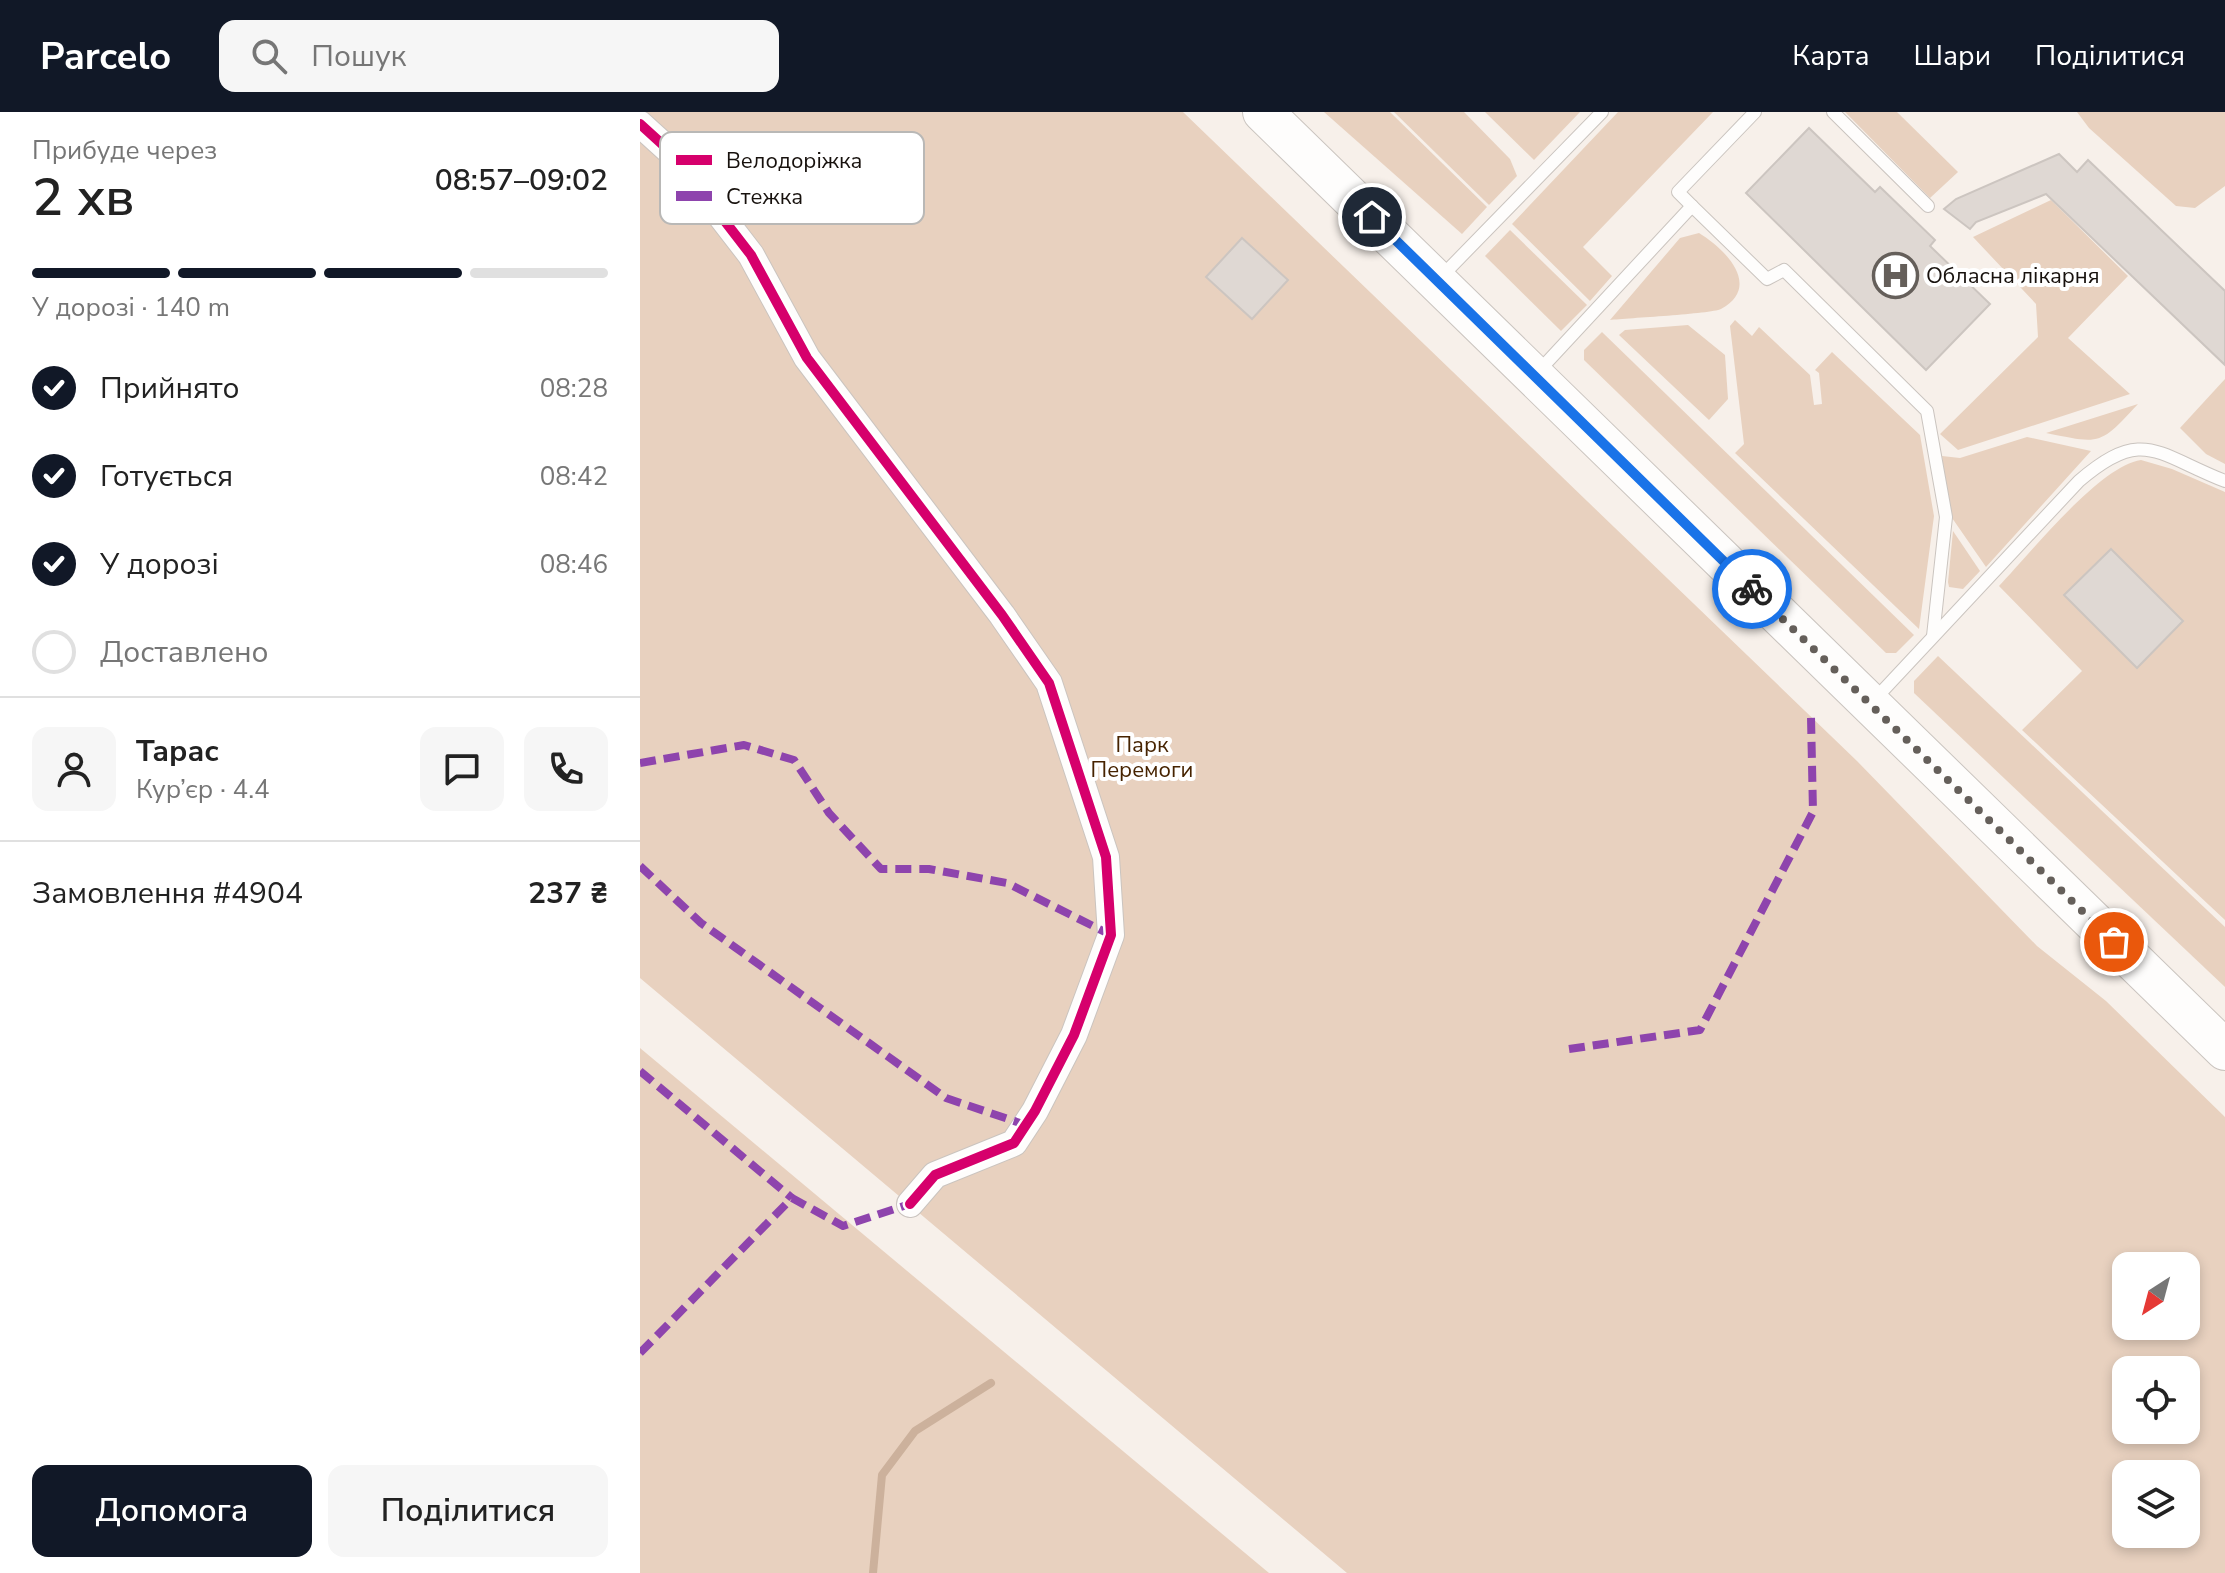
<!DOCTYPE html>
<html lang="uk">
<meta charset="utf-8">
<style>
:root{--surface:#fff;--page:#f6f6f6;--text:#222;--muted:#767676;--line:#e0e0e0;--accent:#111827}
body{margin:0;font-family:"Nunito Sans",sans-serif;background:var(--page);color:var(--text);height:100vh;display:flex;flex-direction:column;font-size:30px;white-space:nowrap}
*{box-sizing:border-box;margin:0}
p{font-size:26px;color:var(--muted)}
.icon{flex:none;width:44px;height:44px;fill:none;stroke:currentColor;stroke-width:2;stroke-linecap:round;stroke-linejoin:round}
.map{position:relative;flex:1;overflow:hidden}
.panel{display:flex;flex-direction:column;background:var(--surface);width:640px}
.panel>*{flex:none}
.needle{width:52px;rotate:216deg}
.tools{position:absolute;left:1472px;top:1140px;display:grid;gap:16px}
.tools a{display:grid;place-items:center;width:88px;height:88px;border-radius:16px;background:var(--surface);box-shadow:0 4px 12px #0003;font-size:40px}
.pin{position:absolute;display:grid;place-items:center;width:68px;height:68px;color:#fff;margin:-34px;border:4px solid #fff;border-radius:50%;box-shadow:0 2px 8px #0007}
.courier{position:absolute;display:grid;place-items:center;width:80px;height:80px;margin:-40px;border:6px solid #1a73e8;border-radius:50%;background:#fff;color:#222;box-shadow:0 2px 10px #0007}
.overview em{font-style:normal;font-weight:600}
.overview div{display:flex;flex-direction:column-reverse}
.overview{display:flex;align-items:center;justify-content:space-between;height:136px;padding:0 32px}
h1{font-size:52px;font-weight:600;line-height:60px}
.bar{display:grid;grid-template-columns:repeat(4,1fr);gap:12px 8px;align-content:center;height:96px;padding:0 32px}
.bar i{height:10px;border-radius:6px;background:var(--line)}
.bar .on{background:var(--accent)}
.bar p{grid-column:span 4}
.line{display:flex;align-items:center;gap:20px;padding:0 32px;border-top:2px solid var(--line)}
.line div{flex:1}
.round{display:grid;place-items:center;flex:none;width:84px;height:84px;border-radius:16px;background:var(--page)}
ol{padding:0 32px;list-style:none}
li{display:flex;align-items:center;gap:24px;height:88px}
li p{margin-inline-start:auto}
li .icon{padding:8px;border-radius:50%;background:var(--accent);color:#fff;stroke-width:4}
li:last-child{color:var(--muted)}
li i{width:44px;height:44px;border:4px solid var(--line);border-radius:50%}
.button{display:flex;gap:16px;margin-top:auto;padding:16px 32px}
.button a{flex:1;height:92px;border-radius:16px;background:var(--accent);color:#fff;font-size:32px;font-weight:600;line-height:92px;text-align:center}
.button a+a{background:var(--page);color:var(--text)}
header{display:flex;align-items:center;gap:48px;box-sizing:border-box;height:112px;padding:0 40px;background:var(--accent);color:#fff}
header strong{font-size:38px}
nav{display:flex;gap:44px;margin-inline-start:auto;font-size:28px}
.search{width:560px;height:72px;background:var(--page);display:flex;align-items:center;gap:20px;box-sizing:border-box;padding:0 28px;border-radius:16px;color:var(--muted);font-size:30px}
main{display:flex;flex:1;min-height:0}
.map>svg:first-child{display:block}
</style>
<header>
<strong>Parcelo</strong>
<div class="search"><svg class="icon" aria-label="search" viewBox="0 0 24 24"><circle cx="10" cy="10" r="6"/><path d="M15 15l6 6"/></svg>Пошук</div>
<nav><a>Карта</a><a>Шари</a><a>Поділитися</a></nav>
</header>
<main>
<section class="panel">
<div class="overview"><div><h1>2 хв</h1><p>Прибуде через</p></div><em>08:57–09:02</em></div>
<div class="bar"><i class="on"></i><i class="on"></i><i class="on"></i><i></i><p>У дорозі · 140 m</p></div>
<ol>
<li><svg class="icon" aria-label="check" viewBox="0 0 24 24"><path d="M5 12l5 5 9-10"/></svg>Прийнято<p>08:28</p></li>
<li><svg class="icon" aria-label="check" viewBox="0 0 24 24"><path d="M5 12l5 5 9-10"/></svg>Готується<p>08:42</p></li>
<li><svg class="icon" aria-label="check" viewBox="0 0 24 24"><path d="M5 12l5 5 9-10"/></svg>У дорозі<p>08:46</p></li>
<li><i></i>Доставлено</li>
</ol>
<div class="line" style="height:144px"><a class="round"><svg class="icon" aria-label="person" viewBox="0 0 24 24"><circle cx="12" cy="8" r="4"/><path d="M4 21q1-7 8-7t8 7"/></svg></a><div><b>Тарас</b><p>Кур’єр · 4.4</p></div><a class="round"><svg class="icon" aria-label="chat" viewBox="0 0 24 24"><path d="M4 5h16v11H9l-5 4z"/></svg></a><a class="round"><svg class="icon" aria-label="phone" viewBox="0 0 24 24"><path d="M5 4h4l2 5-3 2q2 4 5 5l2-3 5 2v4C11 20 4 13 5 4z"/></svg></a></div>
<div class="line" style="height:104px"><div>Замовлення #4904</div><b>237 ₴</b></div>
<div class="button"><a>Допомога</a><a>Поділитися</a></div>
</section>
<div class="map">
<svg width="1585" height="1461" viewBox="0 0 1585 1461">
<rect width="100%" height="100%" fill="#f7f0ea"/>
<g fill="#e8d1bf" fill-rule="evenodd">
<path d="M0,0H543L1217,649L1397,834L1466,889L1585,1005V1461H707L0,866ZM1486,1154H1546V1214H1486ZM1486,1258H1546V1318H1486ZM1486,1362H1546V1422H1486Z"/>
<polygon points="684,0 750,0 847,95 822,122"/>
<polygon points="754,0 824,0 870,47 877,64 849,93"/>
<polygon points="845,0 940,0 894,48"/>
<polygon points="978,0 1073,0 943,135 972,164 950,189 872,112"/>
<polygon points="1205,0 1257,0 1318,60 1290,86"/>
<polygon points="1437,0 1585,0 1585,74 1555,96 1536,94 1449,16"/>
<polygon points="1411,88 1488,164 1428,226 1490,282 1318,338 1300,322 1398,225 1396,192 1333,125"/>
<polygon points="870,118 947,193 921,219 845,144"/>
<path d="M1059,121C1084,136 1123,174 1081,197C1070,202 988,206 970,208L1040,126Z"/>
<polygon points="1095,208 1112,224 1119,215 1170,263 1174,293 1182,292 1179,261 1175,258 1192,240 1280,323 1294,404 1279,517 1095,341 1104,332 1090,214"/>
<polygon points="1048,213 1085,243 1088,287 1069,308 979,223 985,218"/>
<polygon points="962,220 1274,523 1256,541 1246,541 944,248 944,238"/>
<polygon points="1585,267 1585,352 1566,342 1540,316"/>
<path d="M1498,292C1459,334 1461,332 1406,321Z"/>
<polygon points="1387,325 1451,339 1346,455 1310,403 1302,344 1320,346"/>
<path d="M1501,348L1532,357L1585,380V808L1382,618L1442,559L1359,474C1390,442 1459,354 1501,348Z"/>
<polygon points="1313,419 1340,459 1323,477 1309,475 1308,470"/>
<polygon points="1298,544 1585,815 1585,875 1274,581 1274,569"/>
<polygon points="0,936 629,1461 0,1461"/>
</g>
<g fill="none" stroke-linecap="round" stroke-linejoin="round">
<polyline stroke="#ccb19c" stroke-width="8" points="233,1461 242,1363 275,1319 351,1271"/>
</g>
<g fill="#dfd8d3" stroke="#ccc5c0" stroke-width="2">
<polygon points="1169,16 1235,80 1240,75 1295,128 1290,134 1350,192 1286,258 1106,81"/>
<polygon points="1419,42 1437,60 1448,48 1585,179 1585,253 1406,82 1336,110 1330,117 1304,97 1316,87"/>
<polygon points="602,126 648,168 612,207 566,165"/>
<polygon points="1471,437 1543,509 1497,556 1424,483"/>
</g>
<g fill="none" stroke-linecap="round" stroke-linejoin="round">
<defs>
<g id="service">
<polyline points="1193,0 1288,94"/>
<polyline points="1052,94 1038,80 1115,0"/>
<polyline points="800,166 962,0"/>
<polyline points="897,261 1052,94 1127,167 1144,158 1287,299 1306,405 1293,524"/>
<path d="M1235,587L1439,369C1503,314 1516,342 1585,369"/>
</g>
<polyline id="minor" points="0,12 33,42 111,143 167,246 362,503 409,571 466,745 471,823 434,923 395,999 374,1031 295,1063 270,1092"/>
<polyline id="primary" points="623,0 1585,938"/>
</defs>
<use href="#service" stroke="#cac4bf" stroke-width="14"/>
<use href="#minor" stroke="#cac4bf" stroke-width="28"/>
<use href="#primary" stroke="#cac4bf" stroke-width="42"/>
<use href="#service" stroke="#fefdfc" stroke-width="12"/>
<use href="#minor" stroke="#fefdfc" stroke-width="26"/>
<use href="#primary" stroke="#fefdfc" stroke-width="40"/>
<g stroke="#8e44ad" stroke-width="8" stroke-dasharray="16 8" stroke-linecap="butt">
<polyline points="0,651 104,633 154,648 189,701 241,757 289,757 367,771 471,823"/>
<polyline points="0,754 61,811 306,986 386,1013"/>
<polyline points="929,937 1060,918 1173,700 1171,605"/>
<polyline points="0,959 152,1086"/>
<polyline points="0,1241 152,1086 203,1114 270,1092"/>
</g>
<defs>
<polyline id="cycleway" points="0,12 33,42 111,143 167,246 362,503 409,571 466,745 471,823 434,923 395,999 374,1031 295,1063 270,1092"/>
</defs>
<use href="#cycleway" stroke="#fff" stroke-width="15"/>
<use href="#cycleway" stroke="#d6006c" stroke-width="10"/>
</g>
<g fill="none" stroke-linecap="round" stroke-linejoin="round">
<polyline stroke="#655f5a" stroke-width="8" stroke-dasharray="0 14.4" points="1112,477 1474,830"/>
<polyline stroke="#1a73e8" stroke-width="10" points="732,105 1112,477"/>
</g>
<defs>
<symbol id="hospital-ring" viewBox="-11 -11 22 22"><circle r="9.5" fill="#fff" stroke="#655f5a" stroke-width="1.5"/><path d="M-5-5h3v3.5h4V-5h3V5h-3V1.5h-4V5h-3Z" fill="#655f5a"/></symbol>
</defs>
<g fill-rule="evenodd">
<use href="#hospital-ring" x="1230" y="138" width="51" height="51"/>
</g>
<g text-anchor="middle" stroke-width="8" stroke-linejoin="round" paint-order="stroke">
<g font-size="22" fill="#17110d" stroke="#fff" text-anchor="start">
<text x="1286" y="171">Обласна лікарня</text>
</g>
<g font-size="22" fill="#462300" stroke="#fff">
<text x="502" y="640">Парк<tspan x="502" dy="25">Перемоги</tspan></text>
</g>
</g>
<rect x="20" y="20" width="264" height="92" rx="12" fill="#fff" stroke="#b9b8b6" stroke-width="2"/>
<rect x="36" y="43" width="36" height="10" fill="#d6006c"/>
<rect x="36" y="79" width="36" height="10" fill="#8e44ad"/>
<g font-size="22" fill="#17110d">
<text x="86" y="56">Велодоріжка</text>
<text x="86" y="92">Стежка</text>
</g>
</svg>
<div class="tools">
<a><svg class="needle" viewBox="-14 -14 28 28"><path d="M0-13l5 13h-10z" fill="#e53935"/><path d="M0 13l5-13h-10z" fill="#767676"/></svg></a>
<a><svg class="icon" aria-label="locate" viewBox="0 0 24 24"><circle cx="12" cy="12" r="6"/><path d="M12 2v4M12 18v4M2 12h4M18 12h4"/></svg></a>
<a><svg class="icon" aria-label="layers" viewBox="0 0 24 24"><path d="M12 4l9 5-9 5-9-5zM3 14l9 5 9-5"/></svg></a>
</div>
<div class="pin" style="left:1474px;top:830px;background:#ea580c"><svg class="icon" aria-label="bag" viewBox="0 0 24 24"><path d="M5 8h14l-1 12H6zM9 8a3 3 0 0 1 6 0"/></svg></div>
<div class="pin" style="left:732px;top:105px;background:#1f2937"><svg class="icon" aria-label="home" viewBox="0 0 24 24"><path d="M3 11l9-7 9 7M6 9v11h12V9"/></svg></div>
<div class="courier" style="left:1112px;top:477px"><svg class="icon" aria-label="bike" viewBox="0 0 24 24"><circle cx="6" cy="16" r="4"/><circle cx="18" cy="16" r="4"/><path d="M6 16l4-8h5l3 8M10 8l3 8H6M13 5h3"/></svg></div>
</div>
</main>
